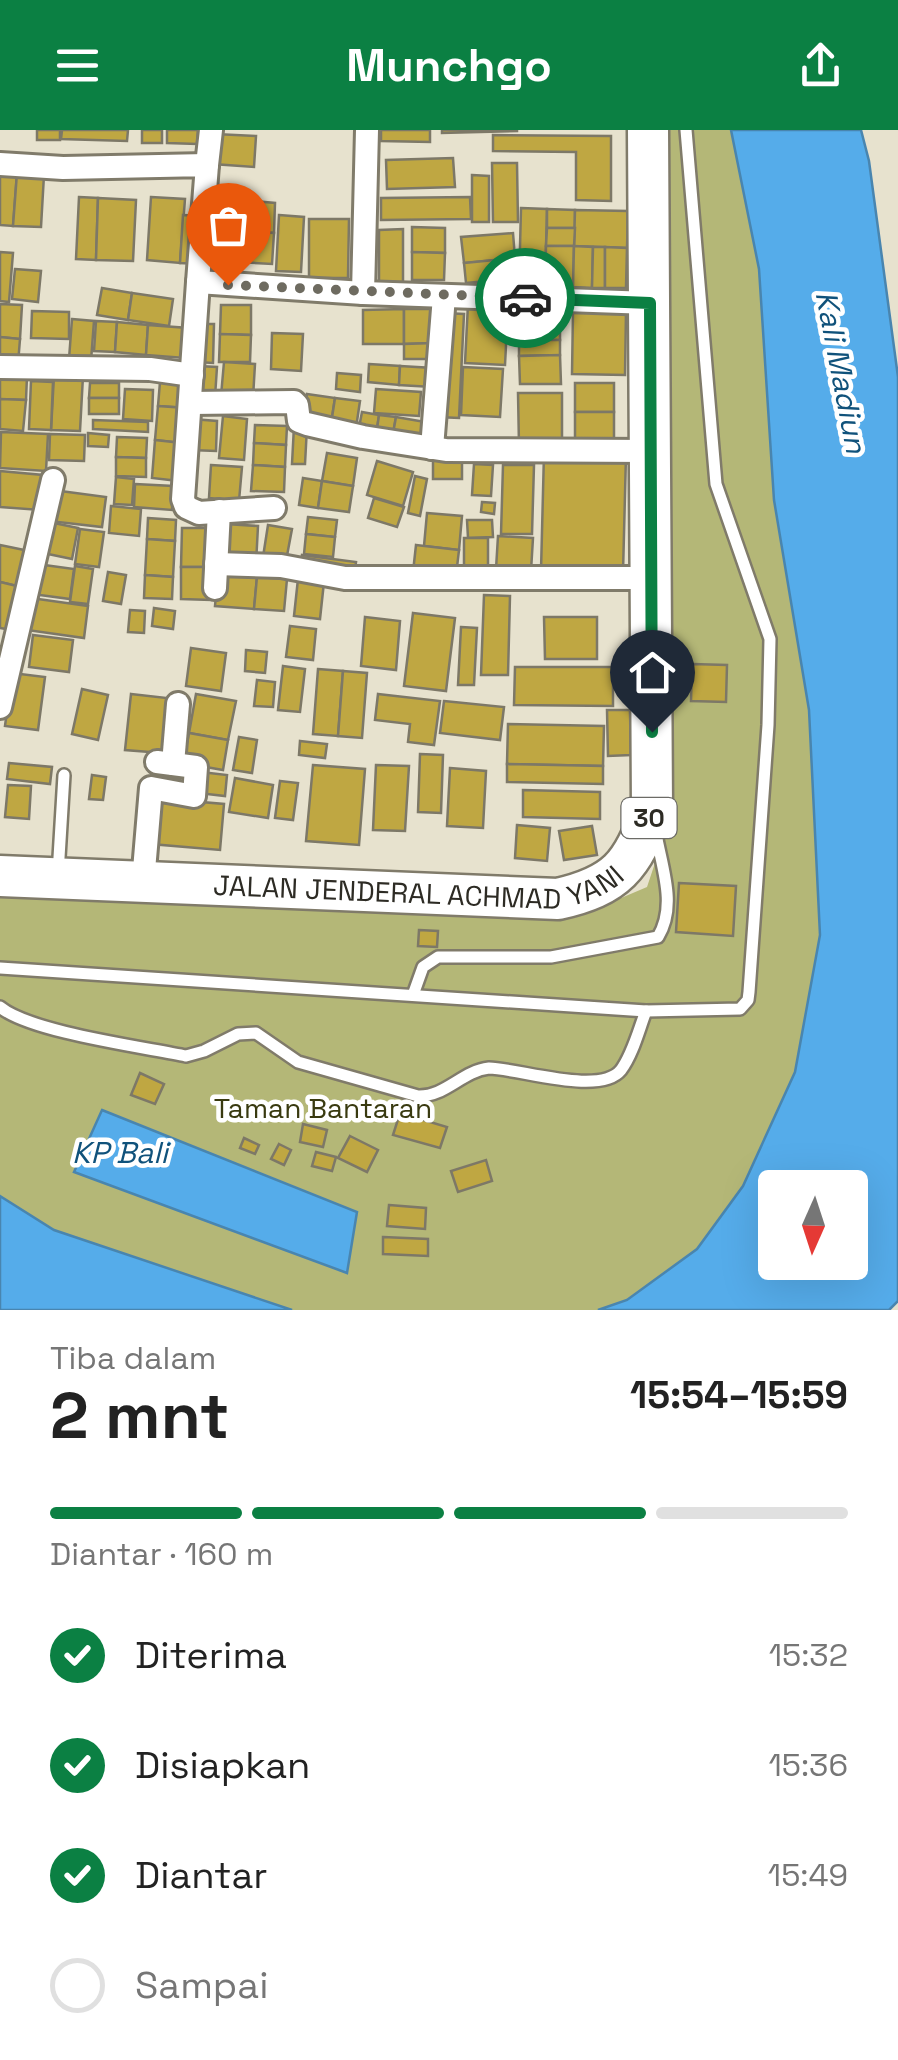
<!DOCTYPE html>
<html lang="id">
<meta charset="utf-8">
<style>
:root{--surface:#fff;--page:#f2f2f2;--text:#222;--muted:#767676;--line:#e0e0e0;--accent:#0b8043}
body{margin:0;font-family:"Space Grotesk",sans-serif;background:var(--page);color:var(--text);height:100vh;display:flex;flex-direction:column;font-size:38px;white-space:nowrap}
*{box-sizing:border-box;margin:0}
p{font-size:32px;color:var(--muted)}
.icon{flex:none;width:55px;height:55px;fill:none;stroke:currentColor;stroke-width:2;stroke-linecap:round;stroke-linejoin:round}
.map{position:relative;height:1180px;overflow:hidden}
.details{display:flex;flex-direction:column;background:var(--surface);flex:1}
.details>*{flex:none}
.needle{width:65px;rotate:183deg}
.tools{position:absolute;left:758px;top:1040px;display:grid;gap:20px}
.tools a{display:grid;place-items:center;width:110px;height:110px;border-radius:10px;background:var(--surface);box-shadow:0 10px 40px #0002;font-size:50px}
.pin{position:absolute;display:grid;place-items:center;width:85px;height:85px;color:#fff;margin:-102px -42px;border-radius:50% 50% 50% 0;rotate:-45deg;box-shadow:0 0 10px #0007}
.pin .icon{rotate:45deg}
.courier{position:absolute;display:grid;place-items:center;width:100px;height:100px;margin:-50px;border:8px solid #0b8043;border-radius:50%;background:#fff;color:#222;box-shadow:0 2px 12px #0007}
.overview em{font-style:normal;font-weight:700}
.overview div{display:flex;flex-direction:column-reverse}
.overview{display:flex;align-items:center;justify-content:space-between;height:170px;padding:0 50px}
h1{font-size:65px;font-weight:700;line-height:75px}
.bar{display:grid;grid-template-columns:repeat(4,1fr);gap:15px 10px;align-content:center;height:120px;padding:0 50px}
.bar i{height:12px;border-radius:8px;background:var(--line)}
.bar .selected{background:var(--accent)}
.bar p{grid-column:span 4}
ol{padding:0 50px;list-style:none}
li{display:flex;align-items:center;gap:30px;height:110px}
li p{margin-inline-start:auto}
li .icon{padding:10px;border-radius:50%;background:var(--accent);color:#fff;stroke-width:4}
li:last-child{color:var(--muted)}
li i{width:55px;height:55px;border:5px solid var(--line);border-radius:50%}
header{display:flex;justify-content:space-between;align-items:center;height:130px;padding:0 50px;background:var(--accent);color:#fff;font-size:45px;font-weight:700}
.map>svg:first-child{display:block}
</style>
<header><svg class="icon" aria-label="menu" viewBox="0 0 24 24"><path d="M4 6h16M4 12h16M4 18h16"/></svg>Munchgo<svg class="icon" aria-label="share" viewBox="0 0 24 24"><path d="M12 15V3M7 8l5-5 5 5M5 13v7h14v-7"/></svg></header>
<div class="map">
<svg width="898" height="1180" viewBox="0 0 898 1180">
<rect width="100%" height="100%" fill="#e7e2ce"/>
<polygon fill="#b4b777" points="670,0 731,0 759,139 774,370 809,580 820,805 795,943 743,1056 697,1119 627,1170 598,1180 292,1180 54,1100 0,1066 0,763 574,788 647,757 663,709"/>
<g fill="#55acea" stroke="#4985af" stroke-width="2.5" fill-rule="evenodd">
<path d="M731,0H861L869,31L898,247V1171L889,1180H598L627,1170L697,1119L743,1056L795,942L820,805L809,580L774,370L759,139ZM775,1058H850V1132H775Z"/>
<polygon points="102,980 357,1082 347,1143 74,1042"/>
<polygon points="0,1066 54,1100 292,1180 0,1180"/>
</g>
<g fill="#bfa742" stroke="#7d7867" stroke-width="2.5">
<rect x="37" y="0" width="23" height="10"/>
<polygon points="62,0 128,0 127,11 61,9"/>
<rect x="142" y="0" width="20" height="13"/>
<polygon points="167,0 198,0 197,14 167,13"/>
<polygon points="381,0 430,0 430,12 381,11"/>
<polygon points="442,0 517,0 517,1 442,3"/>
<polygon points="215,4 256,6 254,37 213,34"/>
<polygon points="493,5 611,6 611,71 576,70 576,22 493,21"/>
<polygon points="453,28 455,57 387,59 386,30"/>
<polygon points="492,33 517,33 518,92 493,92"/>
<polygon points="0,42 17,43 13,96 0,95"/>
<polygon points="17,43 44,45 41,97 13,96"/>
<polygon points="472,45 489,46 489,92 472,92"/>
<polygon points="79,67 98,68 96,130 76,129"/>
<polygon points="151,67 185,69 180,133 147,130"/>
<polygon points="470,67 471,89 381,90 381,68"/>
<polygon points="98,68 136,70 133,131 96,130"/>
<polygon points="208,69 236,72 229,147 201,145"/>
<polygon points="243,70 275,73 274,103 241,101"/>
<polygon points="521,78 547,79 545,156 519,156"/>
<polygon points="547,79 575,80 575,98 547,98"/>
<polygon points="575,80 628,81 627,118 574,116"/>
<polygon points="183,85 202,86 199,134 180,133"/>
<polygon points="279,85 304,87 301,142 276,141"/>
<polygon points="309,89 349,89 348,148 309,148"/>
<polygon points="412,97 445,98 445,123 412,122"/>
<polygon points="547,98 575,98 574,116 546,116"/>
<polygon points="403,99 403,152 379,153 379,100"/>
<polygon points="241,101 274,103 272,134 239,132"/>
<polygon points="513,103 515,128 464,133 461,107"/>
<polygon points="546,116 574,116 573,157 545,156"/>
<polygon points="574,116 593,117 592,158 573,157"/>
<polygon points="593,117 605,117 605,158 592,158"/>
<polygon points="605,117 627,118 626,158 605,158"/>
<polygon points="0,122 13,123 9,172 0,171"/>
<polygon points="412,122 445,123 444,150 412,150"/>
<polygon points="515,128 517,148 466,153 464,133"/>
<polygon points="15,139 41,141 38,172 12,169"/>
<polygon points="102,158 132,163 128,190 97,185"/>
<polygon points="132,163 173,169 169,196 128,190"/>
<polygon points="0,174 22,175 20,209 0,207"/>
<polygon points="468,174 508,176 505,235 465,233"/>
<polygon points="221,175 251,175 251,205 220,204"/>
<polygon points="404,179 404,214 363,214 363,180"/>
<polygon points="404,179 434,179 434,213 404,214"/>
<polygon points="32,181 69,182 69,209 31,208"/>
<polygon points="560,181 560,210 519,210 519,182"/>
<polygon points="573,181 626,182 625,245 572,244"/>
<polygon points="443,183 464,184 459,288 438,287"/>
<polygon points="72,189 94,191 91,231 69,229"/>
<polygon points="96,191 117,192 115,222 94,221"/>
<polygon points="117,192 148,195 146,225 115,222"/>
<polygon points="198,194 214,194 213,233 197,232"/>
<polygon points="148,195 188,198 185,228 146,225"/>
<polygon points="272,203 303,204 301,241 271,239"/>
<polygon points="220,204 251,205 250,232 219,232"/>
<polygon points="0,207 20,209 18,234 0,233"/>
<polygon points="519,210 560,210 560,225 519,226"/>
<polygon points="434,213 434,229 404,229 404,214"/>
<polygon points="560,225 561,254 520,254 519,226"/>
<polygon points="224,232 255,234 253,268 221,266"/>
<polygon points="369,234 400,236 399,255 368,252"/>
<polygon points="198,236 217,237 215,267 196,266"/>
<polygon points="400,236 433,238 432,257 399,255"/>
<polygon points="463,237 503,239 500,287 461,285"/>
<polygon points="0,243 27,246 26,270 0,269"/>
<polygon points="337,243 361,245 360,262 336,259"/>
<polygon points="54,245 83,246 80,301 51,300"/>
<polygon points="31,251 53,252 51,300 29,299"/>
<polygon points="160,252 188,255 186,278 158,276"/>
<polygon points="90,253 119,253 119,268 89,268"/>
<rect x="575" y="253" width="39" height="29"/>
<polygon points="125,259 153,260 152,291 123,289"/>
<polygon points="376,259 421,262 419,286 374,283"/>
<polygon points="518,263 562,263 562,315 519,316"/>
<polygon points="307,264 335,268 331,294 303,290"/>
<rect x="89" y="268" width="30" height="16"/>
<polygon points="335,268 360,271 356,298 331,294"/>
<polygon points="0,269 26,270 23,301 0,299"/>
<polygon points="158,276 186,278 182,313 155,310"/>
<polygon points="362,282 379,285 376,306 358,303"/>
<polygon points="575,282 614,282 614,319 575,320"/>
<polygon points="379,285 396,287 392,309 376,306"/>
<polygon points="223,286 247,289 244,330 219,328"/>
<polygon points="396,287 431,293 428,315 392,309"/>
<polygon points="192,289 217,291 216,321 191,320"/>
<polygon points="93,290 148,292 148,302 93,299"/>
<polygon points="255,295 287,296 286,315 254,313"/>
<polygon points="294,296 307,297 305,334 292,334"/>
<polygon points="1,302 48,304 46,341 0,338"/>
<polygon points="88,303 109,305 108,317 88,316"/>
<polygon points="50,304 85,305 84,331 49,330"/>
<polygon points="117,307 147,308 146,328 116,327"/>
<polygon points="155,310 182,313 179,351 152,348"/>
<polygon points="254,313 286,315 285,337 253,335"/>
<polygon points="327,323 357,328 353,356 322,351"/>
<polygon points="544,323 626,325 623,443 541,441"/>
<polygon points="116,327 146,328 146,347 116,346"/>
<rect x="433" y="328" width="29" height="21"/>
<polygon points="377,331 413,342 403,376 367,365"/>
<polygon points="474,334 493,335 491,366 472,365"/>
<polygon points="211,335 242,337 239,371 209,368"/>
<polygon points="253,335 285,337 284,362 251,361"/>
<polygon points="503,335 534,335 532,404 501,404"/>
<polygon points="0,341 43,345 40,380 0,377"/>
<polygon points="415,346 427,349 420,386 408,383"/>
<polygon points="116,347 134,349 132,375 114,374"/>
<polygon points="303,348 322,351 318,378 299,375"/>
<polygon points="322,351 353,356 349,382 318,378"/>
<polygon points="135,354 173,356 172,380 134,377"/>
<polygon points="53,360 106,367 102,397 49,391"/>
<polygon points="374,368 404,377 397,397 368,388"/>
<polygon points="482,372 495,373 494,384 481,382"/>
<polygon points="111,376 141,379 139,406 109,403"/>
<polygon points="427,383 462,386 459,420 424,416"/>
<polygon points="308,387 337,390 335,407 306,404"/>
<polygon points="148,388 176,390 175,411 147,409"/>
<polygon points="467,390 492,390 493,407 468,408"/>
<polygon points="54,393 78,398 72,429 48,424"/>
<polygon points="226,394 258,396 256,434 224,433"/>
<polygon points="268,395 292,399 286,431 263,427"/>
<polygon points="182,398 213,398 212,437 181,437"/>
<polygon points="80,399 104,402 99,437 75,434"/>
<polygon points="306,404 335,407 333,427 304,424"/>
<polygon points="498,406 533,408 531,441 496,439"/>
<rect x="464" y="408" width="24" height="33"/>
<polygon points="147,409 175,411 173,447 145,445"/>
<polygon points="0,415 29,421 21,457 0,452"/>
<polygon points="416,415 459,420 456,446 413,442"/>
<polygon points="302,425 356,432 354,446 300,439"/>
<polygon points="37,434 74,439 70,469 32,464"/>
<polygon points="75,436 93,439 88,474 70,472"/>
<polygon points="181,437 212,437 211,470 181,469"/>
<polygon points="108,442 126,445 121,474 103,471"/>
<polygon points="218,443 257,447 254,479 215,476"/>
<polygon points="145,445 173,447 172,469 144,468"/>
<polygon points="257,447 287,449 284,481 254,479"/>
<polygon points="298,449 324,452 320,489 294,486"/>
<polygon points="0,452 21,457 12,500 0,498"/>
<polygon points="484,465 510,466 508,545 481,545"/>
<polygon points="31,468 88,476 84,508 27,500"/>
<polygon points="154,478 175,481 173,499 152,496"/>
<polygon points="130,480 145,481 144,503 128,502"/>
<polygon points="413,483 455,488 446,561 404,556"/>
<polygon points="365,487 400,491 396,540 361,536"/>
<polygon points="544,487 597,487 597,529 545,529"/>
<polygon points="290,496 316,499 313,530 286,527"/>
<polygon points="461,497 477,498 474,555 458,555"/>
<polygon points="33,505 73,510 69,542 29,537"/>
<polygon points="191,518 226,523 221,561 186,556"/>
<polygon points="246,520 267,522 265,543 245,541"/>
<polygon points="692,534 727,535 726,572 691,571"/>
<polygon points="283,536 305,539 300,582 278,580"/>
<polygon points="515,537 613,537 613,576 514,575"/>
<polygon points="318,539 343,541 338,606 313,604"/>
<polygon points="343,541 367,543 362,608 338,606"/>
<polygon points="12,543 45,547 38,600 5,596"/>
<polygon points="257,550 275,552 273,577 254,576"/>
<polygon points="82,559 108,565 98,610 72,604"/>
<polygon points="131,564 167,568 162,623 125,620"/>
<polygon points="196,564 236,571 228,610 189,603"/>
<polygon points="378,564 440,571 434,615 408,612 410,594 375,590"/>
<polygon points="444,571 504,577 500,610 440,603"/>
<polygon points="607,580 630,580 631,625 608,626"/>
<polygon points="508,594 604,596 603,636 507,634"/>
<polygon points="189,603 228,610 223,640 183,633"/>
<polygon points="239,607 257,610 252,643 233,640"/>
<polygon points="300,611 327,614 325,628 299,625"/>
<polygon points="420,624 443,625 441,683 418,682"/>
<polygon points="9,633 52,637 50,654 7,649"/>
<polygon points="507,634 603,636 603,654 507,652"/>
<polygon points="313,635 365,639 359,715 306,711"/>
<polygon points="376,635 409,636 405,701 373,700"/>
<polygon points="450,638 486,641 483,698 447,696"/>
<polygon points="201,642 227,645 225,666 198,663"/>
<polygon points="92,645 106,647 103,670 89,669"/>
<polygon points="235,648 273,655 268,688 229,682"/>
<polygon points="280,651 298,653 293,690 275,688"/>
<polygon points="8,655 31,656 29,689 5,687"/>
<polygon points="523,660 600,662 600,689 523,687"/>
<polygon points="155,668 224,674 220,720 151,714"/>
<polygon points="517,695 550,698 547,731 515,728"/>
<polygon points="592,696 597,725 564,730 559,701"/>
<polygon points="679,753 736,756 733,806 676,802"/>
<polygon points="419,800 438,801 437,817 418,816"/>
<polygon points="140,943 164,954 155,974 131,965"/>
<polygon points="400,983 447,997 440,1018 393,1005"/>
<polygon points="303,994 327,1000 323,1017 300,1012"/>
<polygon points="350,1006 378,1020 367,1042 338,1028"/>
<polygon points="244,1008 259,1015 255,1024 240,1018"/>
<polygon points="279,1014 291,1020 284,1035 271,1029"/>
<polygon points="316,1022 336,1027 332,1041 312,1036"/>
<polygon points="486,1030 492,1051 458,1062 451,1041"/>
<polygon points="389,1075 426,1078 425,1099 387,1096"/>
<polygon points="383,1107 428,1109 428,1126 383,1124"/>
</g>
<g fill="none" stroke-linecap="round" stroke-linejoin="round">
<defs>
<g id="lane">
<polyline points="58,744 64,645"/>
<polyline points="0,838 646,881 740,879 748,870 749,862 768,595 770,509 716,354 686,0"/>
<path d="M413,865L423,837L438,827H551L658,807C677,776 662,738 656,704"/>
<path d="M0,877C30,902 143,917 186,926L204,921L238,904L256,903L298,932L418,966C445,967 462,941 489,938C521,939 600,966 621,940C633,924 639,899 646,881"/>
</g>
<g id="street">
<polyline points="0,34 63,38 207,35 198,152 363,163 650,173"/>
<polyline points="207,35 211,0"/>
<polyline points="198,152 183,369 186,377 199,383 274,378"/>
<polyline points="363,163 367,0"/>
<polyline points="0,237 150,239 192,245"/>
<polyline points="190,273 294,272 297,275 299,291 307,294 363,307 446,320 651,321"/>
<polyline points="432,318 444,166"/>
<polyline points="216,434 281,436 345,448 650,448"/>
<polyline points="215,458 219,381"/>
<polyline points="0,577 53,350"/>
<polyline points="173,634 178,574"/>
<polyline points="143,752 151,658 194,666 196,637 157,632"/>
</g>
<g id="highway">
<path id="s1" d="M0,746L558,769C616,756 633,736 652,680L648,0"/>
</g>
</defs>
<use href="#lane" stroke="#807b6a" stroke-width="16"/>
<use href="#street" stroke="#807b6a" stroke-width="28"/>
<use href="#highway" stroke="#807b6a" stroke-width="45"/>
<use href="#lane" stroke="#fff" stroke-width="11"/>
<use href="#street" stroke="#fff" stroke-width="22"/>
<use href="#highway" stroke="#fff" stroke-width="40"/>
</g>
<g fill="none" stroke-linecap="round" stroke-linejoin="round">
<polyline stroke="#6e6b60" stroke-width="10" stroke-dasharray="0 18" points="228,155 525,168"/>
<polyline stroke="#0b8043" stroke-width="12" points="525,168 650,173 652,602"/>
</g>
<g text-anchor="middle" stroke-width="9" stroke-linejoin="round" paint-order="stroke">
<rect fill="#fff" stroke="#6c6b66" stroke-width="2.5" x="621.5" y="668" width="55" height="40" rx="8"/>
<g font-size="25" font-weight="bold" fill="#2d2b24">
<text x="649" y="697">30</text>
</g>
<g font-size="28" fill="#2d2b24" stroke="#fff">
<text dy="10" stroke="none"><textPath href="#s1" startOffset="420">JALAN JENDERAL ACHMAD YANI</textPath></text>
</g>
<g font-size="28" fill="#393a10" stroke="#fff">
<text x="323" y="988">Taman Bantaran</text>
</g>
<g font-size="30" font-style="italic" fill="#10527b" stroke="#fff">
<text transform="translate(841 242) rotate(79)" y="10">Kali Madiun</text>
<text x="120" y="1033">KP Bali</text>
</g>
</g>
</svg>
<div class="tools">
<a><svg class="needle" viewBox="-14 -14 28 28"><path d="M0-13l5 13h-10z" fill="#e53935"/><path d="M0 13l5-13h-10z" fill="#767676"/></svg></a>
</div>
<div class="pin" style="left:228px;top:155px;background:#ea580c"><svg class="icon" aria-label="bag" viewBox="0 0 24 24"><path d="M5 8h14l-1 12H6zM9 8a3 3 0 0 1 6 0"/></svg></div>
<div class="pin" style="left:652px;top:602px;background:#1f2937"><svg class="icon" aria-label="home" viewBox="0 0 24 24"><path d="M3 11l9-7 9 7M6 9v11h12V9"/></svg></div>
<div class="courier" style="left:525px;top:168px"><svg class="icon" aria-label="car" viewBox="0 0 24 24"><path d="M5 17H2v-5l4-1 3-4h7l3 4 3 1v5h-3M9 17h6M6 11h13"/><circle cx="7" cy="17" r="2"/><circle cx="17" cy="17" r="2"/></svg></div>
</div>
<section class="details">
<div class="overview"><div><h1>2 mnt</h1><p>Tiba dalam</p></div><em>15:54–15:59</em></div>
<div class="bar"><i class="selected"></i><i class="selected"></i><i class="selected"></i><i></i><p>Diantar · 160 m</p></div>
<ol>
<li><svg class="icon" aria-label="check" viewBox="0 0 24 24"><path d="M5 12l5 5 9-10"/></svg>Diterima<p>15:32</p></li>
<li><svg class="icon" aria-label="check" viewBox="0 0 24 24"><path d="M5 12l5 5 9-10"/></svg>Disiapkan<p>15:36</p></li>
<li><svg class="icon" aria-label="check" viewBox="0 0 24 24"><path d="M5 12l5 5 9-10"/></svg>Diantar<p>15:49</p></li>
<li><i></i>Sampai</li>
</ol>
</section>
